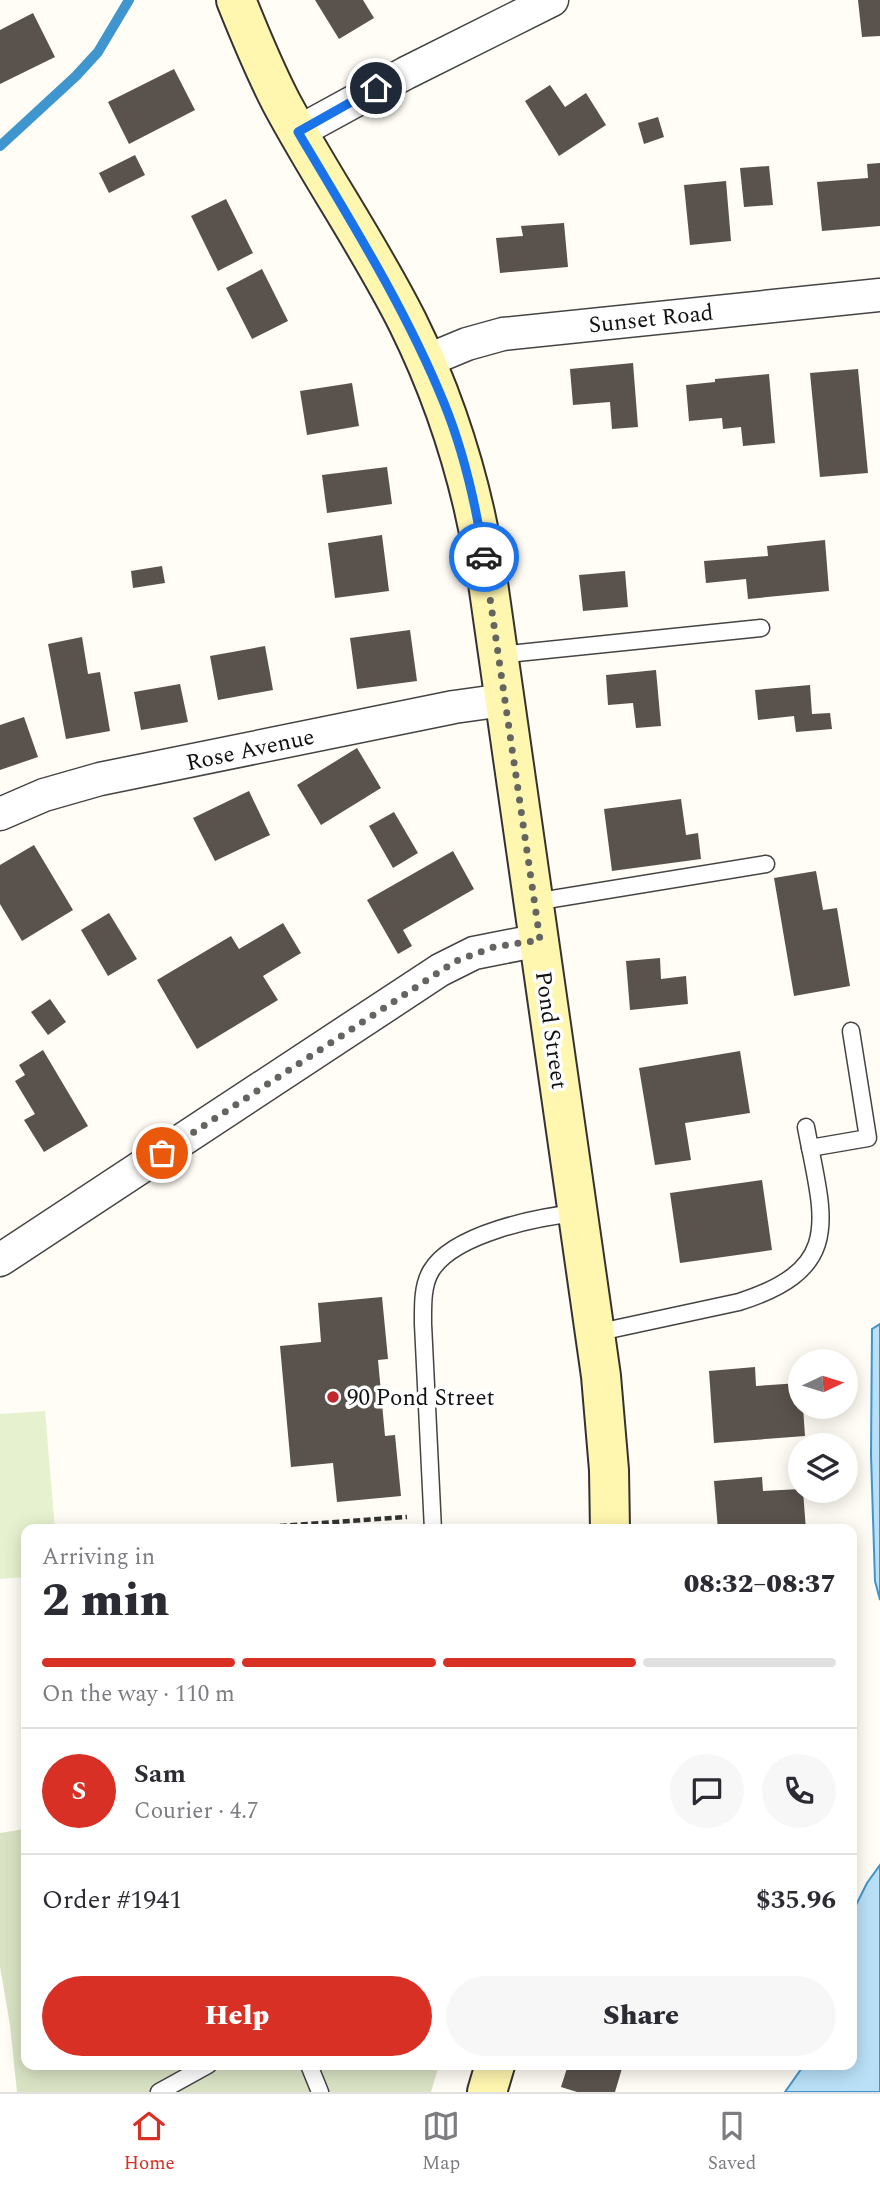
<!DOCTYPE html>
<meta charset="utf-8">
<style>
:root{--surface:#fff;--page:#f7f7f7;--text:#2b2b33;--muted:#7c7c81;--line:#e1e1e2;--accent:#d93025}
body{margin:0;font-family:Spectral,serif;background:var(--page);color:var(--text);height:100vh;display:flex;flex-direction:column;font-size:26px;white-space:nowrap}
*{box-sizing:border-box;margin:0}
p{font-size:23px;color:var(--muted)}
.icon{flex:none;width:38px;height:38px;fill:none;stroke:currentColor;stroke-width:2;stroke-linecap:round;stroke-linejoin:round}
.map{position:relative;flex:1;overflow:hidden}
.panel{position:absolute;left:21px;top:1524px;width:836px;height:546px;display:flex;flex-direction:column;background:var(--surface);border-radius:14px;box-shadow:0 4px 18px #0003}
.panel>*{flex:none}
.needle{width:46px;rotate:86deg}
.fabs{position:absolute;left:788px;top:1349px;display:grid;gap:14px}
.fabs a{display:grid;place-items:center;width:70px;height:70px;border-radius:50%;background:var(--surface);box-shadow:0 4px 18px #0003;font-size:35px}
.pin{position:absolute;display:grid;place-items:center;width:60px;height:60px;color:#fff;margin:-30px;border:4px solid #fff;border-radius:50%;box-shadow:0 2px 7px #0007}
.courier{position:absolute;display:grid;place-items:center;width:70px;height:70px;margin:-35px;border:5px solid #1a73e8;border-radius:50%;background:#fff;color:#222;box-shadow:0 2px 9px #0007}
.head em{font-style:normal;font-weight:800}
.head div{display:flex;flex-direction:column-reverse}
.head{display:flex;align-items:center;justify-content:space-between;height:119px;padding:0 21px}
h1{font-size:46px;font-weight:800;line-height:52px}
.bar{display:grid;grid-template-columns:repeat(4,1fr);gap:10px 7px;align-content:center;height:84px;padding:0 21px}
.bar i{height:9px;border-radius:5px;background:var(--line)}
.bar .current{background:var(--accent)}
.bar p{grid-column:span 4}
.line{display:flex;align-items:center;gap:18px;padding:0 21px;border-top:2px solid var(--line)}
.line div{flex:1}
.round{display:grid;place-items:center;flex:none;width:74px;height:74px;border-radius:37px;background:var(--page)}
.cta{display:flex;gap:14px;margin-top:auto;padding:14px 21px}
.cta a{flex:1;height:80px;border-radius:42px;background:var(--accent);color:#fff;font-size:28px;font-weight:800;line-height:80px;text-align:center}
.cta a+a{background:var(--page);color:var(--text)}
.dock{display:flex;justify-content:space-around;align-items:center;height:98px;border-top:2px solid var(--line);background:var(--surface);font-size:19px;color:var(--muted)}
.dock a{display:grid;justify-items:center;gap:4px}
.dock .current{color:var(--accent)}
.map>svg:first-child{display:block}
</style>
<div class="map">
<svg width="880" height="2092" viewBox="0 0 880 2092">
<rect width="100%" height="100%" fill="#fffdf5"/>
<polygon fill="#d9e3c4" points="26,1829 26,2065 439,2065 431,2092 17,2092 10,2025 0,1967 0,1833"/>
<polygon fill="#e6f2cf" points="45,1411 55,1529 26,1530 26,1577 0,1579 0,1414"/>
<g fill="#b9e0f7" stroke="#3f96cf" stroke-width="2">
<polygon points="880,1324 880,1600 875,1581 871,1455 872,1329"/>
<polygon points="880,1865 880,2092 785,2092 804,2065 852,2065 852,1913 867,1883"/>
</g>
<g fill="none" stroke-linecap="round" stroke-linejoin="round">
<polyline stroke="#3f96cf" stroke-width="10" points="0,146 76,76 98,52 129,0"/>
</g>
<g fill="#5a524d">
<polygon points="315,0 363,0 374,18 339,39"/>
<polygon points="858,0 880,0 880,36 862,37"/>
<polygon points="33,13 55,57 0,84 0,30"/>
<polygon points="174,69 195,110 129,144 108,102"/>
<polygon points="550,85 565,107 586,93 606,125 559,156 525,101"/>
<polygon points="658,117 664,137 644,144 638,123"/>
<polygon points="135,155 145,175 109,193 99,173"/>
<polygon points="880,163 880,226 822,231 817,182 868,178 867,164"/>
<polygon points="769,166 773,205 744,207 740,168"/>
<polygon points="726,181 731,241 690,245 684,185"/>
<polygon points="226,199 253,253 218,271 191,216"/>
<polygon points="564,223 568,267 500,273 496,238 523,236 521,226"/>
<polygon points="262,269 288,321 252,339 226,288"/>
<polygon points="633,363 638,427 612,429 610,402 573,405 570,369"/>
<polygon points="858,369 868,473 820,477 810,373"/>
<polygon points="769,374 775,443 743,446 741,427 723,429 722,418 689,421 686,385 715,382 715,379"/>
<polygon points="352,383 359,426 307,435 300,391"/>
<polygon points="387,467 392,504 327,513 322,475"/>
<polygon points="382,535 389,591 335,598 328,543"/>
<polygon points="825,540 829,591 748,599 746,579 706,583 704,561 768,556 767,546"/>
<polygon points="162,566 165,583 133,588 131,571"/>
<polygon points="625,571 628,607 583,611 579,575"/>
<polygon points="410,630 417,681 357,689 350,638"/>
<polygon points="82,637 88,674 100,672 110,731 66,739 48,644"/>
<polygon points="265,646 273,690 218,700 210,656"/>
<polygon points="656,670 661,726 636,728 633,703 608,705 606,675"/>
<polygon points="180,684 188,722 141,730 134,692"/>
<polygon points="810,685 812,714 830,713 832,729 796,732 794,716 758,720 755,690"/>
<polygon points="24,717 38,757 0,770 0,725"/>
<polygon points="357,748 381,788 321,825 297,785"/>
<polygon points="249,791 270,835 215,861 193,818"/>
<polygon points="681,799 686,835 698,833 701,859 612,871 604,809"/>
<polygon points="394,812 418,853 393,868 369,826"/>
<polygon points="34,845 73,910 22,941 0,904 0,865"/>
<polygon points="453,851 474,889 403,930 412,946 398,954 367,900"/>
<polygon points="816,871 823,910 837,908 850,986 794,996 774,878"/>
<polygon points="109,913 137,959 108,976 81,930"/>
<polygon points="283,923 301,953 263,976 278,1000 197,1049 157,980 231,936 239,949"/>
<polygon points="660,958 661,979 686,976 688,1004 630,1010 626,961"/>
<polygon points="50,999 66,1022 48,1035 31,1012"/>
<polygon points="43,1050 88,1126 44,1152 24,1120 35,1114 15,1081 25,1075 19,1065"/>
<polygon points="740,1051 750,1113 685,1123 691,1160 655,1165 639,1068"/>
<polygon points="762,1180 772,1250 680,1263 670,1193"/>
<polygon points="382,1297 388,1359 378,1360 385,1436 395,1435 401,1496 337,1502 333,1463 291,1467 280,1346 321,1342 318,1303"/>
<polygon points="755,1367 756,1386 800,1383 800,1407 803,1407 805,1436 714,1443 709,1371"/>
<polygon points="762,1477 763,1491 800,1489 800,1491 803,1491 806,1530 718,1530 714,1481"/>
<polygon points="568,2065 623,2065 615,2092 577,2092 561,2087"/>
</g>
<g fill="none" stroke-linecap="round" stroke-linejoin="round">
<defs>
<g id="service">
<polyline points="498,655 761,628"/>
<polyline points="534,902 766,864"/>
<polyline points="810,1148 868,1138 851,1031"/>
<path d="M595,1333L739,1302C846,1268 823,1218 806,1127"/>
<path d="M433,1530L423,1324C423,1307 422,1286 431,1271C453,1234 537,1217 577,1213"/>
<polyline points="309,2065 320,2092"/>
<polyline points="159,2092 208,2065"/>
</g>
<g id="minor">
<polyline points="298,132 406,73 552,0"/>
<polyline points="426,361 467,344 503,334 880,295"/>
<polyline points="0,814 44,795 100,779 454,707 504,700"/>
<polyline points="0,1260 440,970 474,953 540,940"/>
</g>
<g id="secondary">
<path d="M236,0C250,35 264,69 281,102C321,177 370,247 408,323C448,404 473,487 487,576L601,1376L609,1470L610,1530"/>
<polyline points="487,2092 495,2065"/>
</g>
</defs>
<use href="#service" stroke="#444" stroke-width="19"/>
<use href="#minor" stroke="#444" stroke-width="35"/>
<use href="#secondary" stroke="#333" stroke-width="42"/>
<polyline stroke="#333" stroke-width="4.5" stroke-dasharray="7 3.5" stroke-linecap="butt" points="238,1529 407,1517"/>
<use href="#service" stroke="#fff" stroke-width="16"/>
<use href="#minor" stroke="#fff" stroke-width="32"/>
<use href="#secondary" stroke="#fff6b0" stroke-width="38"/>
</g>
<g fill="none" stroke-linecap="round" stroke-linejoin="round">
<polyline stroke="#646461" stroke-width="7" stroke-dasharray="0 12.6" points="162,1153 456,961 494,947 540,940 484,557"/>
<path stroke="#1a73e8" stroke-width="9" d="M376,88L298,132C350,220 405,307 444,403C464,452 476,506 484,557"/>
</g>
<circle fill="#c4262e" stroke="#fff" stroke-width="2.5" cx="333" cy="1397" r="7"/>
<g text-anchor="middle" stroke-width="7" stroke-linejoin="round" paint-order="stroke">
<g font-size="23" fill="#111" stroke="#fff">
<text transform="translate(651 318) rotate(-6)" y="8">Sunset Road</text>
<text transform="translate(250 749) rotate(-12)" y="8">Rose Avenue</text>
<text transform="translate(552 1030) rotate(82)" y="8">Pond Street</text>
</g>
<g font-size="23" fill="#111" stroke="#fff" text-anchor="start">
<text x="347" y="1405">90 Pond Street</text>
</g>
</g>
</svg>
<div class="fabs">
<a><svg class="needle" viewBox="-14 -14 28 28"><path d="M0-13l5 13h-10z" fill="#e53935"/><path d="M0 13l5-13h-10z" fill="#7c7c81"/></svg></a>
<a><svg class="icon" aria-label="layers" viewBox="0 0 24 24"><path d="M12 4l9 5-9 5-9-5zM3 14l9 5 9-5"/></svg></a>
</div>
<div class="pin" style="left:162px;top:1153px;background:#ea580c"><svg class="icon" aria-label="bag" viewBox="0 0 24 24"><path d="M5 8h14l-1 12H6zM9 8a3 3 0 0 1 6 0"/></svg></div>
<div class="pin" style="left:376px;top:88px;background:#1f2937"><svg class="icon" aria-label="home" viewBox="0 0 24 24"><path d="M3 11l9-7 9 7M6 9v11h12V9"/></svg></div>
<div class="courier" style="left:484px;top:557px"><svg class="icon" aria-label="car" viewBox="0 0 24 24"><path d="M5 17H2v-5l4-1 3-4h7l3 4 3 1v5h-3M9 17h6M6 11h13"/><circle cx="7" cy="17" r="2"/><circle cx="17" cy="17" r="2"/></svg></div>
<section class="panel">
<div class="head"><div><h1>2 min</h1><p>Arriving in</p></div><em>08:32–08:37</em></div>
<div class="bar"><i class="current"></i><i class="current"></i><i class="current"></i><i></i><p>On the way · 110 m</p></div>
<div class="line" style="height:126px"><b class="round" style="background:var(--accent);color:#fff">S</b><div><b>Sam</b><p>Courier · 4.7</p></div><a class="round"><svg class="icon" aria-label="chat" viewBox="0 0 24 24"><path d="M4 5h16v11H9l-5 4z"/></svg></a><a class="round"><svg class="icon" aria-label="phone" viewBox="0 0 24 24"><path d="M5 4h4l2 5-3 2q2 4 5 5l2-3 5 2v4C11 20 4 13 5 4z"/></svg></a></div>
<div class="line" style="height:91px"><div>Order #1941</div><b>$35.96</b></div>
<div class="cta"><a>Help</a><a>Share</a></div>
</section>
</div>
<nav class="dock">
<a class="current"><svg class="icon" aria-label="home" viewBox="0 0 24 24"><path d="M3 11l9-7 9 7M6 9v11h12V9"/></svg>Home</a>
<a><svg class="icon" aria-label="map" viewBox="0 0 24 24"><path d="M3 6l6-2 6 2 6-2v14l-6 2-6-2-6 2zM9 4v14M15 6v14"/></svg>Map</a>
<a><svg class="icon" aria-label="saved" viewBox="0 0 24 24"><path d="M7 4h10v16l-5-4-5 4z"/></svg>Saved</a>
</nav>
